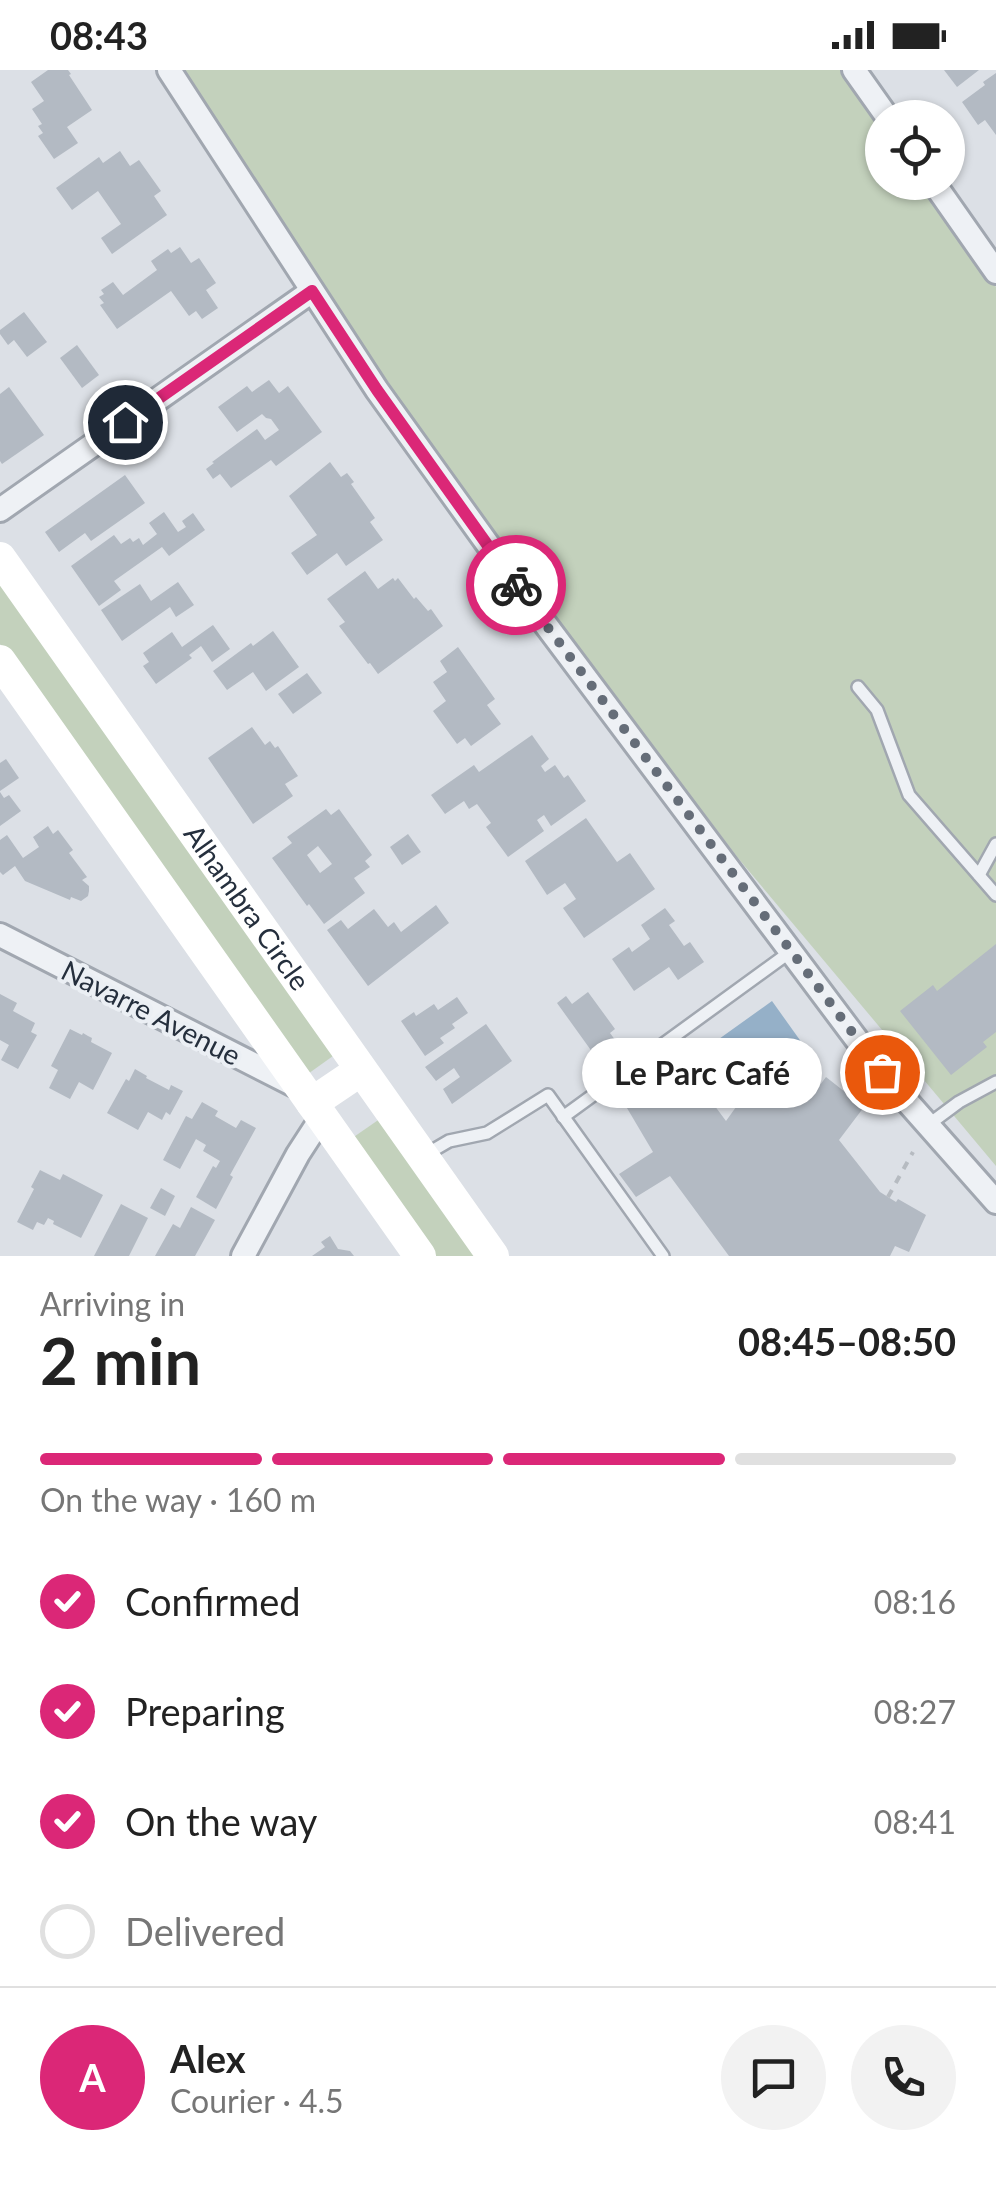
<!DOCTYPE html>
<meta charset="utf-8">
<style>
:root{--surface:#fff;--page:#f2f2f2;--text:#222;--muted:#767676;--line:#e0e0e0;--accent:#db2777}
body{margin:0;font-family:Lato,sans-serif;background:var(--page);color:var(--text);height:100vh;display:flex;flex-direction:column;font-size:38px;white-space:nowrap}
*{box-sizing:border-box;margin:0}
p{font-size:32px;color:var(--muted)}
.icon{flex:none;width:55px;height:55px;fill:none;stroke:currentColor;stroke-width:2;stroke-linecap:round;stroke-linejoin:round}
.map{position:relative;height:1186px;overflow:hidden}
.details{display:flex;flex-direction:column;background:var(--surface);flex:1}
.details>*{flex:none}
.buttons{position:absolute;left:865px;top:30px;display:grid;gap:20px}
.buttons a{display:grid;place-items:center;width:100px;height:100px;border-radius:50%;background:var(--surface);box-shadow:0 2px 8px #0004;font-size:50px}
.pin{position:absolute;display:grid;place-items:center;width:85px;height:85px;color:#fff;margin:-42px;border:5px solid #fff;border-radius:50%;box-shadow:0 2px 10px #0007}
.courier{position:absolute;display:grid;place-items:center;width:100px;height:100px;margin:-50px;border:8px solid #db2777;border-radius:50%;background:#fff;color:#222;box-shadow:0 2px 12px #0007}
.bubble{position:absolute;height:70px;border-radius:35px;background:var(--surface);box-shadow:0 2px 8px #0004;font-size:32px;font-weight:700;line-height:70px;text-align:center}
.overview em{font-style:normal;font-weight:700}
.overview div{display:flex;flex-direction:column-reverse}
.overview{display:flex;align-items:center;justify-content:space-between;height:170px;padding:0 40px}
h1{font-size:65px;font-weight:700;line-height:75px}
.bar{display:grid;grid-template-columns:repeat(4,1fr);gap:15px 10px;align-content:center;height:120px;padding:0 40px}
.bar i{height:12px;border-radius:8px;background:var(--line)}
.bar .current{background:var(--accent)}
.bar p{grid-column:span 4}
.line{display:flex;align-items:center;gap:25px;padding:0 40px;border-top:2px solid var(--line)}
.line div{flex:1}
.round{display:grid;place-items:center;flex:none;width:105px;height:105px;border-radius:52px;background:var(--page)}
ol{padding:0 40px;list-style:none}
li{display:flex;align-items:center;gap:30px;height:110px}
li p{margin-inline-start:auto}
li .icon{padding:10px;border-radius:50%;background:var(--accent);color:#fff;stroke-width:4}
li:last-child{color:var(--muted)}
li i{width:55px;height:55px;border:5px solid var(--line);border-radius:50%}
.status{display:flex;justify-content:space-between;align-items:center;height:70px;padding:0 50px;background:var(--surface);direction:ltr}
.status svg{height:28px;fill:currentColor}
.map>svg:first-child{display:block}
</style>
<div class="status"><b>08:43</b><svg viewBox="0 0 49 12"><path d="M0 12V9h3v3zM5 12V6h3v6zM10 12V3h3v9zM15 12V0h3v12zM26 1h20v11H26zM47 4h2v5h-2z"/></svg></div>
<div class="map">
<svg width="996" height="1186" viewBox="0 0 996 1186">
<rect width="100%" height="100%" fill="#dce0e6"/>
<g fill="#c3d1bc">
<polygon points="181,0 841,0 882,58 882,112 922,113 996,217 996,1096 738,788 501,477 377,299"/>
<polygon points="0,504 340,981 305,1006 0,574"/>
<polygon points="384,1046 483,1186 430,1186 348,1071"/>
</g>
<polygon fill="#95b0c8" points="772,931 807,980 810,992 806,1001 798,1005 789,1001 781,992 730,1029 698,984"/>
<g fill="#b3bac3" fill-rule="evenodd">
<polygon points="48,0 68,0 71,4 69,5 92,40 67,57 78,73 54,89 38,66 43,63 38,56 42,54 32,39 44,31 31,12"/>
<polygon points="944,0 979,0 957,17"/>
<polygon points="996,3 996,65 985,50 978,55 962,32 985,15 983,12"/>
<polygon points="120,81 130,96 139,90 161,121 154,126 167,145 112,184 101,168 121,154 98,121 72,140 56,118 99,87 103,93"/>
<polygon points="180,177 191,193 199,188 216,213 206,220 218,238 202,249 196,241 189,246 171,221 117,259 100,235 104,233 99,227 104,224 101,220 113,212 123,225 157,200 151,191 168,179 171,183"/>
<polygon points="24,242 47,272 27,287 14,270 8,275 0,264 0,260"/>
<polygon points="77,275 99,305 82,318 60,288"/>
<polygon points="269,310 279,323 288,316 322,362 276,396 271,390 231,418 220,404 213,409 206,399 214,393 212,392 257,359 265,370 279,360 271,349 266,348 262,344 237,362 218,337 247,316 252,322"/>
<polygon points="9,317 44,365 2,394 0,391 0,324"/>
<polygon points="330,392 341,407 347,403 354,412 351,414 375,448 370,452 383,470 346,496 337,483 307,505 291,483 317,465 289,426"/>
<polygon points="125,405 145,433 91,471 85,463 59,482 45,462"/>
<polygon points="164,442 178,462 186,457 182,451 193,443 205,460 169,486 162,477 114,511 121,520 99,536 71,496 114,465 121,474 130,468 133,472 139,468 143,475 157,464 149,453"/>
<polygon points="365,501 378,519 393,508 395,511 398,508 414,529 416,527 428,541 431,539 443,556 378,604 370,593 368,594 339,556 345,552 327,529"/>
<polygon points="178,512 194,535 176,547 170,537 122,571 101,540 140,514 151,531"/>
<polygon points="213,555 230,579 212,592 201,576 189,585 192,588 156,614 143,596 149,592 143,583 172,562 182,577"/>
<polygon points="273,561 299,597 266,621 253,602 227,620 213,601 251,573 253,576"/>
<polygon points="458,577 495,629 487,635 501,654 471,676 465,668 457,674 433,641 446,631 433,612 447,602 440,591"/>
<polygon points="307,603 322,623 293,644 278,624"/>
<polygon points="252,657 265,675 270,671 275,678 278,676 298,706 285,714 293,726 253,754 208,688"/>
<polygon points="532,665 549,689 541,696 545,702 555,695 564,708 568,705 586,731 551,756 544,745 537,750 544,761 508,787 486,757 491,753 477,734 469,739 464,731 445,744 431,725 474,695 479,702"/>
<polygon points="6,689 19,708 0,721 0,693"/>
<polygon points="0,722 4,728 9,725 21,741 0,756"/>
<path d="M326,739L331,745L339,739L372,785L365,791L370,797L354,808L365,823L324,854L309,834L307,836L272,788L292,773L287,767ZM318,776L332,794L320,803L307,785Z"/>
<polygon points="586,748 617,792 630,783 655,819 584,868 563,838 576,829 565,813 547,825 525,791"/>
<polygon points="48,756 53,764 58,760 73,780 69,783 87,807 82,810 89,816 89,821 88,826 81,831 71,827 70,830 25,811 15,796 3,805 0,802 0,770 7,765 23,788 39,777 33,767"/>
<polygon points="408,764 421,782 402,795 390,777"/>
<polygon points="436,835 449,853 368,916 327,860 341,850 348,859 374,839 388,857 394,852 401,862"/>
<polygon points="665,838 675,851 669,855 684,876 690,872 704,892 678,910 669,897 634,921 612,889 629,877 632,882 650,869 641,855"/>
<polygon points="996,874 996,962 983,972 987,977 951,1005 900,941 933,915 937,921"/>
<polygon points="588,922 615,959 610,963 624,982 603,997 557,933 566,926 572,934"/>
<polygon points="0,924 17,933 13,941 35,953 31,962 37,965 18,999 1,990 9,975 0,970"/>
<polygon points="457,927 468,943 452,954 455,958 440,968 444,973 425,986 401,951 414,942 416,946 434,934 438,940"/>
<polygon points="486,954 512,991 452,1034 443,1019 460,1007 454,998 436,1011 425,997"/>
<polygon points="70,959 82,965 83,963 88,966 92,968 91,972 112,983 93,1020 79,1012 70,1029 49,1018 58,1000 51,996"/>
<polygon points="676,984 726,1051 736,1037 732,1028 758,1010 769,1024 781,1011 807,1032 826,1007 864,1037 839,1070 880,1122 896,1132 898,1129 926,1145 909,1182 895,1176 890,1186 729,1186 670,1106 636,1127 619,1104 653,1082 624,1033 637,1024 631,1015"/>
<polygon points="135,999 147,1006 146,1008 169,1020 171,1015 183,1021 170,1045 166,1042 162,1050 148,1042 138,1060 107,1043 126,1009 129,1011"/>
<polygon points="202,1032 218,1041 215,1046 236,1058 241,1050 256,1058 230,1105 233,1107 216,1139 196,1127 213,1096 216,1098 220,1091 203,1081 206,1075 196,1069 180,1099 163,1090 186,1046 192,1049"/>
<polygon points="40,1100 60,1110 63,1104 103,1125 81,1168 53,1154 54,1151 48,1148 44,1155 37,1152 33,1160 17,1152 34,1119 31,1117"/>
<polygon points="161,1118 175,1126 165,1146 150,1138"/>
<polygon points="121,1134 148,1148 129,1186 94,1186"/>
<polygon points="191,1137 215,1150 195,1186 155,1186 173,1154 180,1158"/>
<polygon points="330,1166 338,1179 350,1181 354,1186 312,1186 325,1177 321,1172"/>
</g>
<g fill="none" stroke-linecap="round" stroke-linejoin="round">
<defs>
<g id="lane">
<polyline points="858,617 877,640 909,725 996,825"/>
<polyline points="979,805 996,774"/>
<polyline points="563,1047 790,882"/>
<polyline points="928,1055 959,1032 996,1012"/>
<polyline points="425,1085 449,1071 487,1063 548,1025 663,1186"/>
</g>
<g id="street">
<polyline points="169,0 377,320 537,543 881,1002 996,1132"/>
<polyline points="854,0 888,48"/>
<polyline points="933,112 996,202"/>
<polyline points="0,440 312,221"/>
<polyline points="0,865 300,1018"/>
<polyline points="243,1186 298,1084 322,1047"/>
</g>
</defs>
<use href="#lane" stroke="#a1a7b0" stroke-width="16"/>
<use href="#street" stroke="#a1a7b0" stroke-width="28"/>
<polyline stroke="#b6bbc1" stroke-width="4" stroke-dasharray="8 8" stroke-linecap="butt" points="888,1127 913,1082"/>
<use href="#lane" stroke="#eef1f5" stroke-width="11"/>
<use href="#street" stroke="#eef1f5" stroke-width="22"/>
<g stroke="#fff" stroke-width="32">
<path id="s1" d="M0,488L493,1186"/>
<polyline points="0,591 420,1186"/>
<polyline points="312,1033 361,1000"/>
</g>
</g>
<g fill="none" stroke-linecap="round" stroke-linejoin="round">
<polyline stroke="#656d78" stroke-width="10" stroke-dasharray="0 18" points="516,515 882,1002"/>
<polyline stroke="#db2777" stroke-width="12" points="125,352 312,221 377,320 516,515"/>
</g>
<g text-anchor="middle" stroke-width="8" stroke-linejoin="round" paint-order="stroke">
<g font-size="28" fill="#252f3d" stroke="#ebeff4">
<text dy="10" stroke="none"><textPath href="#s1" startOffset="428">Alhambra Circle</textPath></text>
<text transform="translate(151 943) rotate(27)" y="10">Navarre Avenue</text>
</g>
</g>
</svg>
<div class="buttons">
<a><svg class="icon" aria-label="locate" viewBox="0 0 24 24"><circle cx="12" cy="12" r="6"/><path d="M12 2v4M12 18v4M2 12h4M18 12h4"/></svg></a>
</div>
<div class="pin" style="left:882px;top:1002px;background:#ea580c"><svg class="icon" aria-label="bag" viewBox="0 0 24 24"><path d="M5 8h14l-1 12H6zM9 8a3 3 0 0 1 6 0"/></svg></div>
<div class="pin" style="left:125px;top:352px;background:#1f2937"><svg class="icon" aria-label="home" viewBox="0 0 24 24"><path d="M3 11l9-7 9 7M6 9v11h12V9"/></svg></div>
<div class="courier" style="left:516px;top:515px"><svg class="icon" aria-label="bike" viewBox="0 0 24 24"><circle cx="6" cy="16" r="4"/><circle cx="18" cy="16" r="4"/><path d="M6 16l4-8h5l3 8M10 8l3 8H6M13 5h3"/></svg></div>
<div class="bubble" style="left:582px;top:968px;width:240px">Le Parc Café</div>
</div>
<section class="details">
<div class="overview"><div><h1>2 min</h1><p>Arriving in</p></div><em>08:45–08:50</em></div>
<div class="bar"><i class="current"></i><i class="current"></i><i class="current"></i><i></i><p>On the way · 160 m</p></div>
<ol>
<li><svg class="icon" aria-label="check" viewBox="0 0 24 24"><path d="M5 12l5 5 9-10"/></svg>Confirmed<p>08:16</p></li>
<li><svg class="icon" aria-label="check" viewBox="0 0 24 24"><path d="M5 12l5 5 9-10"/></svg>Preparing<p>08:27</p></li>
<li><svg class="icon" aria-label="check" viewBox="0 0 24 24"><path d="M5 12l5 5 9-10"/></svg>On the way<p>08:41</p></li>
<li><i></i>Delivered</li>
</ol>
<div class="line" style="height:180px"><b class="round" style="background:var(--accent);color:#fff">A</b><div><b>Alex</b><p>Courier · 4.5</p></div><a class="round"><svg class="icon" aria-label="chat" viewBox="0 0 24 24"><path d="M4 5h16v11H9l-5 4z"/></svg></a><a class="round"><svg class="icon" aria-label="phone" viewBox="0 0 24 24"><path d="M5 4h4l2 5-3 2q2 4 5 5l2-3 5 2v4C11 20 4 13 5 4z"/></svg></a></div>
</section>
